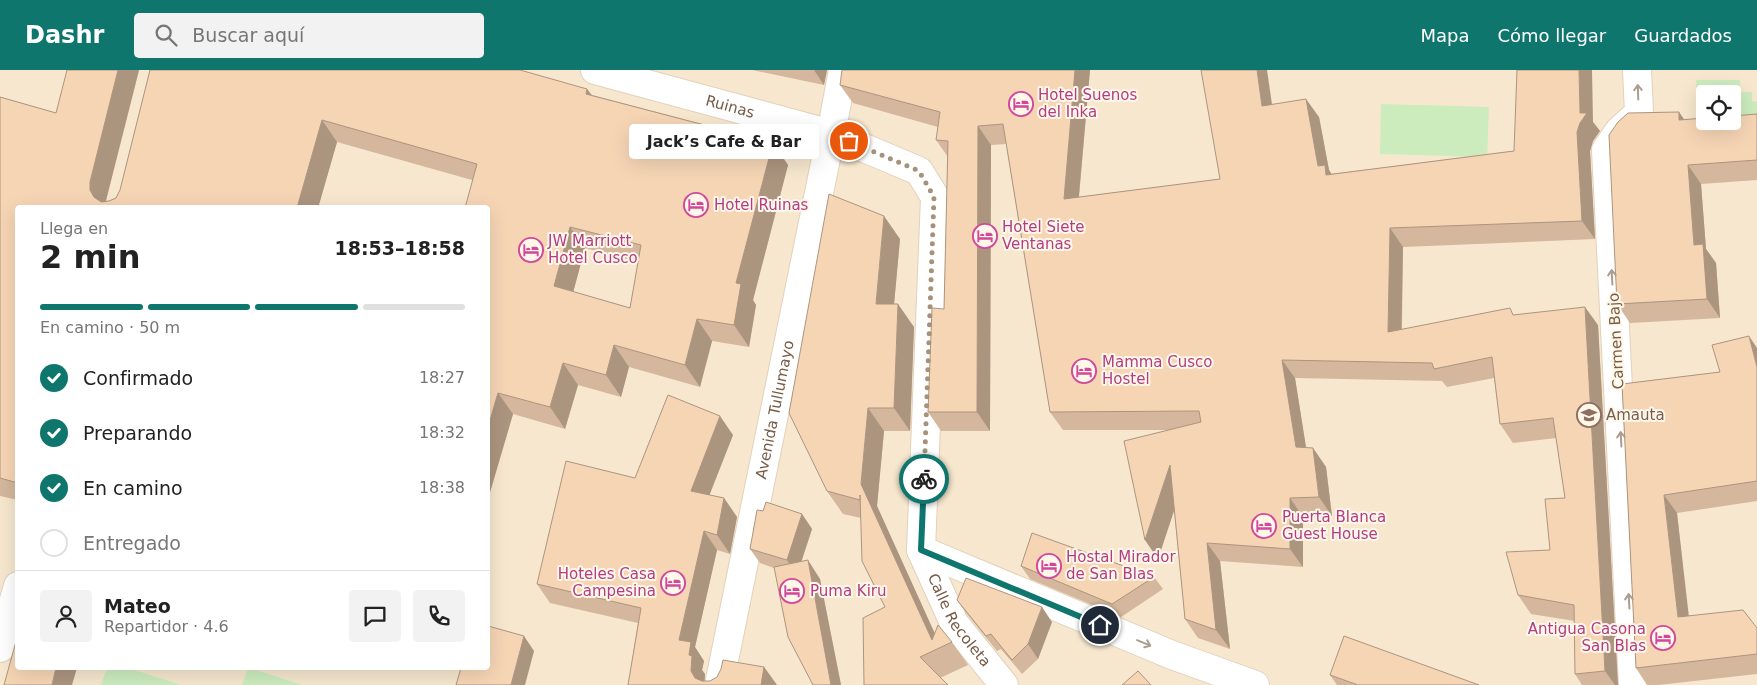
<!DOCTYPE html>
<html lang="es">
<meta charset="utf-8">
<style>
:root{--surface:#fff;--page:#f2f2f2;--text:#222;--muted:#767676;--line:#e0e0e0;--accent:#0f766e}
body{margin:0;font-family:"DejaVu Sans",sans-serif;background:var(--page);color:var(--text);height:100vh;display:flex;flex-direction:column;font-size:19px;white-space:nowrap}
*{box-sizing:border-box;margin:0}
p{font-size:16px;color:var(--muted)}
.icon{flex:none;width:28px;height:28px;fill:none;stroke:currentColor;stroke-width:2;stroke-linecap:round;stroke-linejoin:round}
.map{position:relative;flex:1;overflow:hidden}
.details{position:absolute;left:15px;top:135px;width:475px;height:465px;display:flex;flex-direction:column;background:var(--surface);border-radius:5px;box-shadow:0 5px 20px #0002}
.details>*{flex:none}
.buttons{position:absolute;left:1696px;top:15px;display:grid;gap:10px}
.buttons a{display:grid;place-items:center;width:45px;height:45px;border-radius:5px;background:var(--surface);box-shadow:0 5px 20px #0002;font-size:25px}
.pin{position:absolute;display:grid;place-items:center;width:42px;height:42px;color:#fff;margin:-21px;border:2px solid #fff;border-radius:50%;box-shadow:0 1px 5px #0007}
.courier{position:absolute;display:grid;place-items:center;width:50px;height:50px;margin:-25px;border:4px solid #0f766e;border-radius:50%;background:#fff;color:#222;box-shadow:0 1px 6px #0007}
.bubble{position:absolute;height:35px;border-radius:5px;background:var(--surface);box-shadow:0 5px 20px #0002;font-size:16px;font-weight:800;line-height:35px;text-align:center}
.head em{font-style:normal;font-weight:800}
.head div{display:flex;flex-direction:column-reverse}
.head{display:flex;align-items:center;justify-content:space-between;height:85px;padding:0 25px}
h1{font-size:32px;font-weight:800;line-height:38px}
.bar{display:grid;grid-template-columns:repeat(4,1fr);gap:8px 5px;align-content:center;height:60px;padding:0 25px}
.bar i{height:6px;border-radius:4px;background:var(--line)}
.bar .selected{background:var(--accent)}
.bar p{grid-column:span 4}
.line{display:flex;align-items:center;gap:12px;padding:0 25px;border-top:1px solid var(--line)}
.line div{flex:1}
.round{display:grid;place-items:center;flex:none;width:52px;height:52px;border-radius:5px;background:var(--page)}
ol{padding:0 25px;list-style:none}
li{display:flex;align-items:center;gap:15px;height:55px}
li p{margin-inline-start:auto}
li .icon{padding:5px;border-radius:50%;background:var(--accent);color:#fff;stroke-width:4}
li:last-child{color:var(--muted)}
li i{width:28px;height:28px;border:2px solid var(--line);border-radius:50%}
header{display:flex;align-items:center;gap:30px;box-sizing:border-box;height:70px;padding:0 25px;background:var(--accent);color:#fff}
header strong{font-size:24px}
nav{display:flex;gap:28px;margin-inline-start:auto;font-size:18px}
.search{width:350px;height:45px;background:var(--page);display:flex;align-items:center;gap:12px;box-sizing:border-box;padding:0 18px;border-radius:5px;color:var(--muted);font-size:19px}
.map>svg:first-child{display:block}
</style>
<header>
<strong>Dashr</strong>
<div class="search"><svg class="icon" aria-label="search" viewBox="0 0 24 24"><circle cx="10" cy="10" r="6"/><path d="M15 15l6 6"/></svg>Buscar aquí</div>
<nav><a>Mapa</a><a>Cómo llegar</a><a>Guardados</a></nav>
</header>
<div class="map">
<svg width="1757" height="615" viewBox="0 0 1757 615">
<rect width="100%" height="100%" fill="#fef5e0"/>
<path fill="#f6e7ce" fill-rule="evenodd" d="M0,0H1757V615H0ZM1705,24H1732V51H1705ZM18,138H488V598H18Z"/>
<g fill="#ccecbe">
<polygon points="1696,10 1740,10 1740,22 1752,22 1752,31 1757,32 1757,45 1733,45 1732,24 1705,24 1705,46 1697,46"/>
<polygon points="1381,34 1489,37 1487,87 1380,84"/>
<polygon points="107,598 128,598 181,615 101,615"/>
<polygon points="248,598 250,598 302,615 242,615"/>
</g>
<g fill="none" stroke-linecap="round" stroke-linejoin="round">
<defs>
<g id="minor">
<path id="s1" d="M595,0L831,64L919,101L935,127L921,480L954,553L1004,615"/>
<polyline points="831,64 843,0"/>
<polyline points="921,480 1172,585 1255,615"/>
<polyline points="0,578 18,516"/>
<polyline points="1633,615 1606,80 1619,61 1639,43 1637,0"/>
</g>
<g id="tertiary">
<path id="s2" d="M719,615L831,64"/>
</g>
</defs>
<use href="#minor" stroke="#e3d1bb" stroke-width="30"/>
<use href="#tertiary" stroke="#e3d1bb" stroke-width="30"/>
<use href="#minor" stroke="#fff" stroke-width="28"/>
<use href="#tertiary" stroke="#fff" stroke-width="28"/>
</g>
<g fill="#d4b79c" fill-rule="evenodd">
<path d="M139,0L106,131H109L116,128L120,120L150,0L587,19L592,25L773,73L788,95L753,230L756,235L749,277L712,271L700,317L629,297L621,327L578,315L565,359L513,344L488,429V138L472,110L337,72L318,138H18V430L0,426V27L56,43ZM585,178L638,192L630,238L573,222Z"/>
<polygon points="752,0 827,0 824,15"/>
<polygon points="1090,0 1079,127 1220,109 1272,35 1319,47 1329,100 1331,104 1514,81 1593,52 1600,61 1593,71 1590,81 1595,169 1403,177 1402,260 1515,245 1598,255 1618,615 1582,615 1575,604 1575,551 1531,544 1518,525 1550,480 1565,428 1556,368 1513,373 1500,354 1494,308 1447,317 1442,311 1295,308 1306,378 1313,378 1326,397 1332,446 1303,447 1303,497 1220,491 1230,579 1198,568 1185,549 1174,440 1158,489 1145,470 1168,360 1063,360 1050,342 1006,74 991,75 990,361 941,361 928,342 944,239 948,87 936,70 938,57 853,33 840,15"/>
<polygon points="1679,42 1684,50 1757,44 1757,110 1701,114 1706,179 1716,193 1720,248 1630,253 1617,234"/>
<polygon points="900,169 894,234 914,257 910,361 884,361 877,436 934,563 952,572 968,595 940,608 864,615 885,537 861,448 843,444 827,421"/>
<polygon points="1757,278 1757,431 1677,443 1688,546 1757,558 1757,604 1658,615 1647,615 1636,598 1622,314 1720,302"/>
<polygon points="733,365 709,425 724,428 737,447 730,484 717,480 695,577 704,591 702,600 705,604 705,611 710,611 764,597 777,615 628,615 638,553 550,533 537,514 635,408"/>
<polygon points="763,441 802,444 812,459 801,492 820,509 841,615 813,615 774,498 760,493 750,479"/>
<polygon points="1021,496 1154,507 1163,519 1121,547 1030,509"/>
<polygon points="957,530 1052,552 1038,589 1022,604 1001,579 997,581 967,544"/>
<polygon points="1330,605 1479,615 1337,615"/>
</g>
<g fill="#ac957f">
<polygon points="118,0 139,0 105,134 94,127 90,120 90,112"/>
<polygon points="814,0 827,0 824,15"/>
<polygon points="1075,0 1090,0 1077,147 1064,129"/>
<polygon points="1257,0 1267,0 1275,55 1262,36"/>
<polygon points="1579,0 1592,0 1593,52 1600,61 1593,71 1590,81 1595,169 1582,151 1577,62 1580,43"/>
<polygon points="587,19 603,41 586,24"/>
<polygon points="1306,29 1319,47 1329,100 1338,114 1331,115 1318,96"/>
<polygon points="1679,42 1692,61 1679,50"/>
<polygon points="322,50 337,72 318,138 297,138"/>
<polygon points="978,56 991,75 990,361 977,342"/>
<polygon points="773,73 788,95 753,230 756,235 749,277 734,255 736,213"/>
<polygon points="1688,95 1701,114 1706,179 1716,193 1720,248 1707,229 1694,175"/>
<polygon points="884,146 900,169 892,257 876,234"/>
<polygon points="570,157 585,178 569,238 554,216"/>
<polygon points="1390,158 1403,177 1401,281 1388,262"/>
<polygon points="898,234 914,257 910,361 894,338"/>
<polygon points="1585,237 1598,255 1618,615 1615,615 1605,601"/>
<polygon points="697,249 712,271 700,317 685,295"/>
<polygon points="1749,266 1757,278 1757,297"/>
<polygon points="614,275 629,297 621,327 606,305"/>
<polygon points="1282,290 1295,308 1309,396 1296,377"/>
<polygon points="563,293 578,315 565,359 550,337"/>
<polygon points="498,323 513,344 488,429 488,357"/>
<polygon points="868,338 884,361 877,436 941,577 932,570 861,414"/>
<polygon points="720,346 733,365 704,439 691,421"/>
<polygon points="1313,378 1326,397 1332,446 1319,427"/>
<polygon points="1170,395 1183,414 1158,489 1145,470"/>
<polygon points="1664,425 1677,443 1691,565 1678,547"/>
<polygon points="724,428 737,447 730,484 717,465"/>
<polygon points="1290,428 1303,447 1303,497 1290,479"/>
<polygon points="802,444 812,459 797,505 787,490"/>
<polygon points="704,461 717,480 695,577 704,591 702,600 705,604 704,615 700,615 691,601 679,570"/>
<polygon points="1207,473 1220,491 1230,579 1216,560"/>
<polygon points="808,490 820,509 841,615 831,615"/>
<polygon points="1042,537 1052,552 1038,589 1028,574"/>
<polygon points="524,566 534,581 525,615 511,615"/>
<polygon points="764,597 777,615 761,615"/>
<polygon points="56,598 77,598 72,615 52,615"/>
</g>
<g fill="#f6d5b5" stroke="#ac957f" fill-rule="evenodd">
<path d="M67,0H118L90,112V120L94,127L101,132L109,131L116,128L120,120L150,0H520L587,19L586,24L773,73L736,213L741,214L734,255L697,249L685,295L614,275L606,305L563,293L550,337L498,323L488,357V138H465L477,94L322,50L297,138H18V413L0,408V27L56,43ZM570,157L641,175L630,238L554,216Z"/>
<polygon points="842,0 1075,0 1064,129 1220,109 1201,0 1257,0 1262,36 1306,29 1318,96 1325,95 1326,105 1514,81 1517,0 1579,0 1580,43 1587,43 1580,53 1577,62 1582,151 1390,158 1388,262 1510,238 1513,245 1585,237 1605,601 1575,604 1574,535 1518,525 1506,482 1550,480 1545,429 1565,428 1553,348 1500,354 1492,287 1434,299 1432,293 1282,290 1296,377 1313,378 1319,427 1290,428 1290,479 1207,473 1216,560 1185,549 1170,395 1145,470 1124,371 1201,352 1199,341 1050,342 1003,54 978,56 977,342 928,342 932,238 944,239 948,71 936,70 940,42 840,15"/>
<polygon points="1679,42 1679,50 1705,48 1705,51 1732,51 1732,46 1757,44 1757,90 1688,95 1694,175 1703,174 1707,229 1617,234 1609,65 1618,52 1628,43"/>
<polygon points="829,124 884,146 876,234 898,234 894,338 868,338 861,414 932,570 938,555 952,572 920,587 948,615 864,615 863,548 885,537 862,491 860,425 860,430 827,421 789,343"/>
<polygon points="1749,266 1757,297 1757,411 1664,425 1678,547 1743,540 1757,558 1757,584 1636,598 1622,314 1720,302 1712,275"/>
<polygon points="668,325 720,346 691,421 724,428 717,465 704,461 679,570 691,572 689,585 692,586 691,601 695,608 702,611 710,611 717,607 721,599 723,590 764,597 761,615 628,615 641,538 537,514 566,391 635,408"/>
<polygon points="766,432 802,444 787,490 750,479 757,440 763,441"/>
<polygon points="1032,463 1154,507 1112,534 1021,496"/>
<polygon points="808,490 831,615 813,615 788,567 774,497"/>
<polygon points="966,508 1042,537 1028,574 1012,590 991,564 986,566 957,530"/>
<polygon points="488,556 524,566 511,615 456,615 461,598 488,598"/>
<polygon points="18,564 18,598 56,598 52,615 4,615"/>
<polygon points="1344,566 1479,615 1358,615 1330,605"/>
<polygon points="1138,601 1151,615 1122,615"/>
</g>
<defs><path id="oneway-shaft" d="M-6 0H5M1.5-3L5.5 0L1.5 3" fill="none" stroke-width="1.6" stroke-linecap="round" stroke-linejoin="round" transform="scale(1.25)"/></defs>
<g stroke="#ad9d8f">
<use href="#oneway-shaft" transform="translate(1638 22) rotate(-92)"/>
<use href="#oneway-shaft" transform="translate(1612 207) rotate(-93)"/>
<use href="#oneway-shaft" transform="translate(1621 369) rotate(-93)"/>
<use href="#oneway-shaft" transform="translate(1629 531) rotate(-93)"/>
<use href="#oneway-shaft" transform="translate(1144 573) rotate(23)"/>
</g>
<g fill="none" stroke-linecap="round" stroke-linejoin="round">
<polyline stroke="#a6917b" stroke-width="5" stroke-dasharray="0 9" points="849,71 919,101 934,127 924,409"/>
<polyline stroke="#0f766e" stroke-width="6" points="924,409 921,480 1100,555"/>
</g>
<defs>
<symbol id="hotel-ring" viewBox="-11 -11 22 22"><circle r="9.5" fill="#fff8e8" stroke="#d1479c" stroke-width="1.5"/><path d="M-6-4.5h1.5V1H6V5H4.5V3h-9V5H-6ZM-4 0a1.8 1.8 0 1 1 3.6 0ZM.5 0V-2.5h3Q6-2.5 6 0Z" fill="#d1479c"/></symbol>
<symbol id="school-ring" viewBox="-11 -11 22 22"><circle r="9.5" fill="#fff8e8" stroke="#8d6e63" stroke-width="1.5"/><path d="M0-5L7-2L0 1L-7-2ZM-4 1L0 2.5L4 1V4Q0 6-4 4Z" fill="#8d6e63"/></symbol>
</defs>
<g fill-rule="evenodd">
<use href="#hotel-ring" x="1007" y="20" width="28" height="28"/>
<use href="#hotel-ring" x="682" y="121" width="28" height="28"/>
<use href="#hotel-ring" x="971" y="152" width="28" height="28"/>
<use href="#hotel-ring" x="517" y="166" width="28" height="28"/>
<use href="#hotel-ring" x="1070" y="287" width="28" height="28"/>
<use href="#school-ring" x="1575" y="331" width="28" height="28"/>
<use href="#hotel-ring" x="1250" y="442" width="28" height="28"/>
<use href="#hotel-ring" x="1035" y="482" width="28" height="28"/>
<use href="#hotel-ring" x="659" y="499" width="28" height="28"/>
<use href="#hotel-ring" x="778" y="507" width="28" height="28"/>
<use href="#hotel-ring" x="1649" y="554" width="28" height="28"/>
</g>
<g text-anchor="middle" stroke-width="4" stroke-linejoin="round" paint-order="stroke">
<g font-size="15" fill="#b23c85" stroke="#fff8e8" text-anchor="start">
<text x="1038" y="30">Hotel Suenos<tspan x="1038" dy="17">del Inka</tspan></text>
<text x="714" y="140">Hotel Ruinas</text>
<text x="1002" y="162">Hotel Siete<tspan x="1002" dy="17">Ventanas</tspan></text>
<text x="548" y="176">JW Marriott<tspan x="548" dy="17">Hotel Cusco</tspan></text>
<text x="1102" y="297">Mamma Cusco<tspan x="1102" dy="17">Hostel</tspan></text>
<text x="1282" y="452">Puerta Blanca<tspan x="1282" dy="17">Guest House</tspan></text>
<text x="1066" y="492">Hostal Mirador<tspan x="1066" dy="17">de San Blas</tspan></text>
<text x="656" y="509" text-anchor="end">Hoteles Casa<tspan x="656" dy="17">Campesina</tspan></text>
<text x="810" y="526">Puma Kiru</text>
<text x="1646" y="564" text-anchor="end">Antigua Casona<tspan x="1646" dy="17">San Blas</tspan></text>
</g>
<g font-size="15" fill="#775b45" stroke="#fff8e8">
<text dy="5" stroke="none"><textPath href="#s1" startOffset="140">Ruinas</textPath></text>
<text transform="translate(1616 271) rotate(-93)" y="5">Carmen Bajo</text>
<text dy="5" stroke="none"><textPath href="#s2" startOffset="281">Avenida Tullumayo</textPath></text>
<text dy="5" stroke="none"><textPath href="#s1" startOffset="804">Calle Recoleta</textPath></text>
</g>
<g font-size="15" fill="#785e54" stroke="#fff8e8" text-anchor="start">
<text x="1606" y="350">Amauta</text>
</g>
</g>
</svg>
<div class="buttons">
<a><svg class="icon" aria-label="locate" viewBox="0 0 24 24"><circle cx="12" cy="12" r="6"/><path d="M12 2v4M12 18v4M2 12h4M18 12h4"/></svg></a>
</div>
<div class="pin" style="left:849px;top:71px;background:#ea580c"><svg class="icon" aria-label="bag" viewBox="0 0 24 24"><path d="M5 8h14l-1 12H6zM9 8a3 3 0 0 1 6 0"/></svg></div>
<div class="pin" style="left:1100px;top:555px;background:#1f2937"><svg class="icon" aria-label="home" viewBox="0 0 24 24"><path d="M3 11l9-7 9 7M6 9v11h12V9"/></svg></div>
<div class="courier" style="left:924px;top:409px"><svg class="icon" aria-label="bike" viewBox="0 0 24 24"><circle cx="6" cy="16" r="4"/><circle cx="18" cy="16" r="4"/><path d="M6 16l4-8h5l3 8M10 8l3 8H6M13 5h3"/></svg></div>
<div class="bubble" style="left:629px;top:54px;width:190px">Jack’s Cafe &amp; Bar</div>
<section class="details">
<div class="head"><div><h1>2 min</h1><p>Llega en</p></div><em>18:53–18:58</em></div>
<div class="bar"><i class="selected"></i><i class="selected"></i><i class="selected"></i><i></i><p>En camino · 50 m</p></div>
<ol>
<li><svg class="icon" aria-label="check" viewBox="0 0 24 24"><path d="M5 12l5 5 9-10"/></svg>Confirmado<p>18:27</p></li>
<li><svg class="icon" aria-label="check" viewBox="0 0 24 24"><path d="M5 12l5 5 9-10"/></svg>Preparando<p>18:32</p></li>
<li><svg class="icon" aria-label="check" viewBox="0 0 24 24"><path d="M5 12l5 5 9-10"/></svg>En camino<p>18:38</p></li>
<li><i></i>Entregado</li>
</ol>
<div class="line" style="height:90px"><a class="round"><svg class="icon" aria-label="person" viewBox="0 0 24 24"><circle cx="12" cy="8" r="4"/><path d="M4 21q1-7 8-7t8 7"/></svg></a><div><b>Mateo</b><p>Repartidor · 4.6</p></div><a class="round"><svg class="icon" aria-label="chat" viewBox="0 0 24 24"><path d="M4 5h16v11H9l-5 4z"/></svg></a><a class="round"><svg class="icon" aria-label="phone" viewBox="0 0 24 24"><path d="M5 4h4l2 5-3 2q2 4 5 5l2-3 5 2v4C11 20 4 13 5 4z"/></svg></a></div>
</section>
</div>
